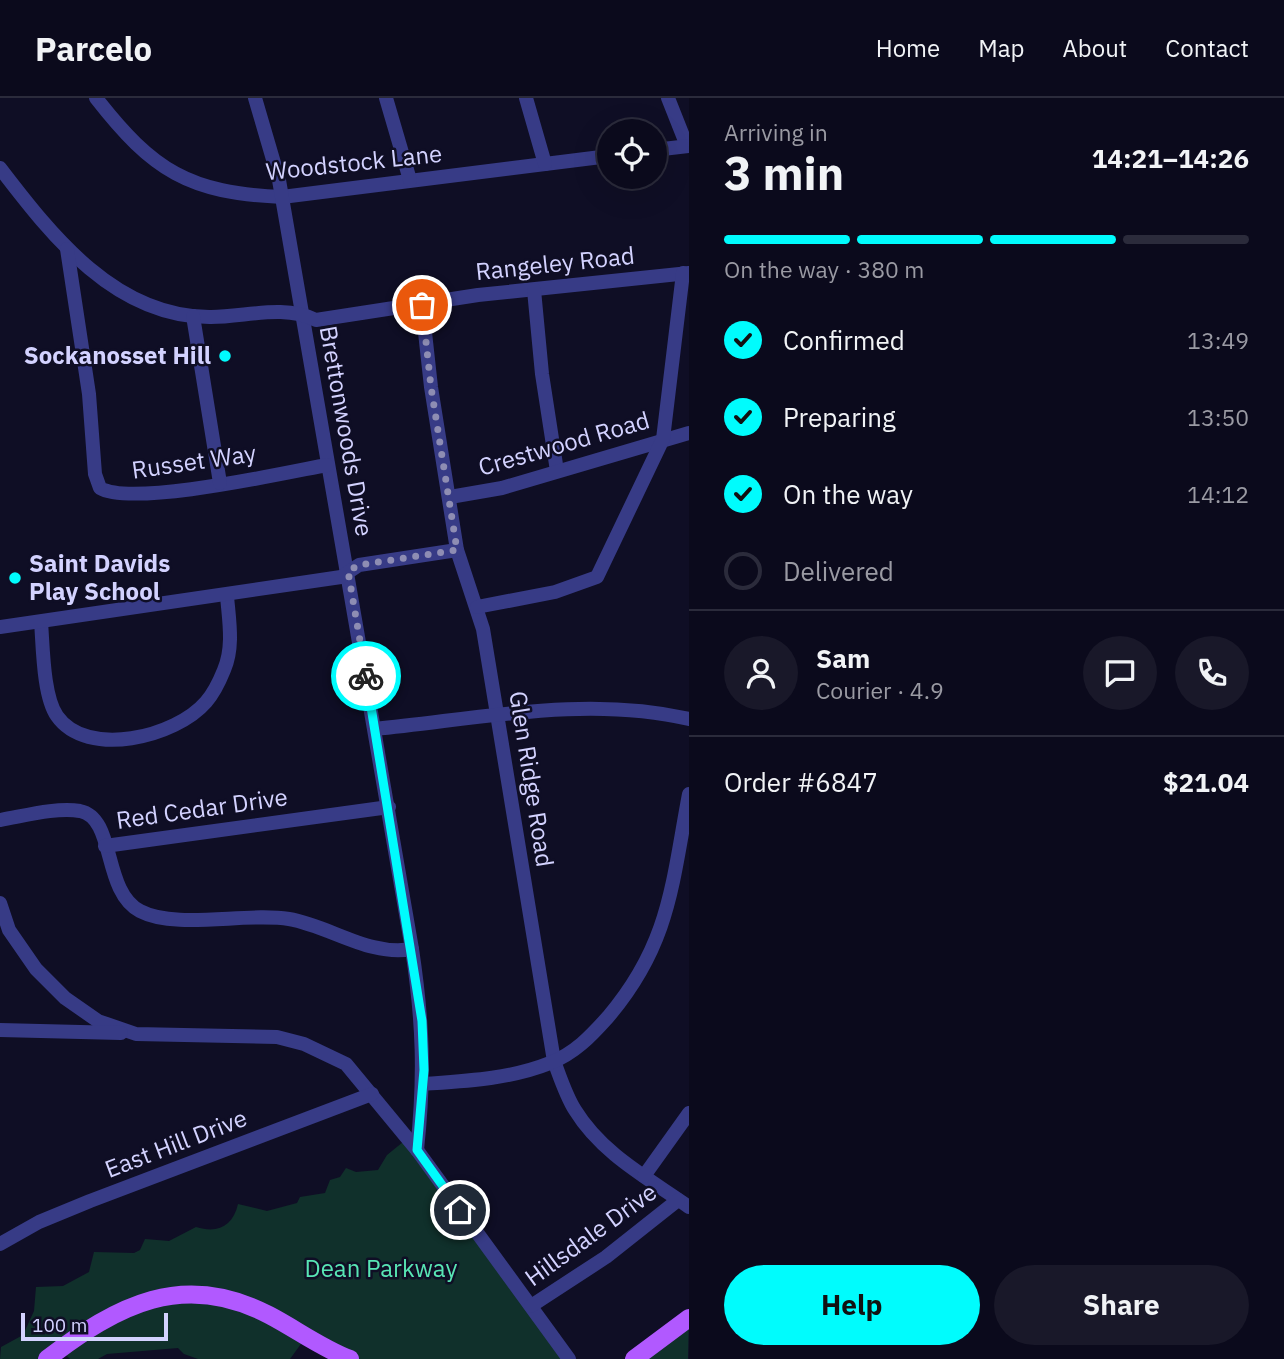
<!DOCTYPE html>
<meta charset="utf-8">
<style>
:root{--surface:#0b0a1c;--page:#191829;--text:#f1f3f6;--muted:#9a9aa3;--line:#2b2b3b;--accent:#00fcfd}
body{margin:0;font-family:"IBM Plex Sans",sans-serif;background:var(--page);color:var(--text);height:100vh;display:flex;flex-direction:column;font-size:26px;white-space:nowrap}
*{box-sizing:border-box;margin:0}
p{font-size:23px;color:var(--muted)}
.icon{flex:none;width:38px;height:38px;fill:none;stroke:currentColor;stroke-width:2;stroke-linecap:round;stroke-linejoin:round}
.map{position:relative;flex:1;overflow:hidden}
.drawer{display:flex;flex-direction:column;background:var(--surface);width:595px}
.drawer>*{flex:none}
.tools{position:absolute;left:597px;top:21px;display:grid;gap:14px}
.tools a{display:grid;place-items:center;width:70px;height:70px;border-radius:50%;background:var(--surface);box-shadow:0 7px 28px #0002,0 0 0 2px var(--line);font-size:35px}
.scale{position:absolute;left:21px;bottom:18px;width:147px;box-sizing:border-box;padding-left:7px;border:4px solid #d3d2ff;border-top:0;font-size:19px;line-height:24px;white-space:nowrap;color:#d3d2ff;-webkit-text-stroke:5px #0f0e25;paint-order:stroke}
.pin{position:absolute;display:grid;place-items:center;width:60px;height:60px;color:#fff;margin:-30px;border:4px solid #fff;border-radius:50%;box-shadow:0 2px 7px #0007}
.courier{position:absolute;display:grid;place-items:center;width:70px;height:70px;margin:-35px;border:5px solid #00fcfd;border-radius:50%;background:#fff;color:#222;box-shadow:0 2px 9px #0007}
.overview em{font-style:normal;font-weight:700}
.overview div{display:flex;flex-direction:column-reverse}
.overview{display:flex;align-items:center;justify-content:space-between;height:119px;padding:0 35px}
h1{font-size:46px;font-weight:700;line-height:52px}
.bar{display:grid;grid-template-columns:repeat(4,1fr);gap:10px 7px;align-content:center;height:84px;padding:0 35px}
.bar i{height:9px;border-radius:5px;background:var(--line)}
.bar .active{background:var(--accent)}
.bar p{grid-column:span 4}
.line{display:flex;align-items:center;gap:18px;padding:0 35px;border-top:2px solid var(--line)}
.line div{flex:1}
.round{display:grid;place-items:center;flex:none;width:74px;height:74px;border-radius:37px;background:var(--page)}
ol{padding:0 35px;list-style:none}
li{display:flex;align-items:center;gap:21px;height:77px}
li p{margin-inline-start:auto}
li .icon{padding:7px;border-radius:50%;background:var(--accent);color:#111;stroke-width:4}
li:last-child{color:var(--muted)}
li i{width:38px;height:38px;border:4px solid var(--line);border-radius:50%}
.action{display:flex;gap:14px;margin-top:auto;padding:14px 35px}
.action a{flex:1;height:80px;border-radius:42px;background:var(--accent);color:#111;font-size:28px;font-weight:700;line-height:80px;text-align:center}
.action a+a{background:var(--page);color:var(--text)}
header{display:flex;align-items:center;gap:42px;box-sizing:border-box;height:98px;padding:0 35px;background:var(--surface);border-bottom:2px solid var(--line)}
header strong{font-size:33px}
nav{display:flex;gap:38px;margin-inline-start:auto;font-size:24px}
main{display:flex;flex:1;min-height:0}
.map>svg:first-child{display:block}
</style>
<header>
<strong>Parcelo</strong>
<nav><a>Home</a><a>Map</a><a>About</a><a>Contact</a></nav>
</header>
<main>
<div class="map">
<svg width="689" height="1261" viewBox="0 0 689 1261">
<rect width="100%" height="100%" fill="#0f0e25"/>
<g fill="#10302b">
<path d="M408,1040L570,1261H352L306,1239L290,1261H198L184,1256L178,1250L107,1256L98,1261H70L60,1251L46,1261H0L1,1249L23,1237L34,1213L36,1189L63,1188L89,1174L94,1154L134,1155L140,1152L145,1141L169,1143L196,1129C218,1136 233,1128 238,1106L267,1113L297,1105L300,1099L325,1095L330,1082L340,1079L346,1070L356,1074L378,1072L387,1057Z"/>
<polygon points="689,1219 688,1261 633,1261"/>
</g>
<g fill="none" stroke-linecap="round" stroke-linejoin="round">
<g stroke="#373b86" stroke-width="14">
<path d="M96,0C153,73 189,95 282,99L609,58"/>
<path d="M255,0L279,82L412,851C423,924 425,978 417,1052"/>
<polyline points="386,0 410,82"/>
<polyline points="526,0 545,66"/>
<polyline points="668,0 687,48"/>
<polyline points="654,52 689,48"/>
<path d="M0,70C52,138 116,220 211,219C246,219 283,206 316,222L478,197L689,175"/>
<path d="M67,151L89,296L95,376L100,390C132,409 284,375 327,367"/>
<polyline points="534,192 542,276 557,373"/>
<path d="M422,207L431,289L457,452L483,531L554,963C560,979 566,998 575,1012C602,1056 648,1080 689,1109"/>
<polyline points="193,218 220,385"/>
<polyline points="450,399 502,390 689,335"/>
<polyline points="477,509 555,494 597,479 663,341 683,175"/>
<path d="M41,524C43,548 43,598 57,618C87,661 176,639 206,604C213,596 220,582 224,572C234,549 229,522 227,498"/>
<polyline points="0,529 341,479 359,467 457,452"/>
<path d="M375,631C478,621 587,597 689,621"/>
<path d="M0,722C24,718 56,709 80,713C116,720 102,793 140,813C176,832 246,814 289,821C330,828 370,859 412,851"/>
<polyline points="105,748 389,709"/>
<polyline points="0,805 9,832 36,871 65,900 98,923 136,936 277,939 304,946 346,966 417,1052 569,1261"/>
<polyline points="0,932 121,935"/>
<path d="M423,986C466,983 510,981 550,965C575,955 590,939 608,919C670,846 672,786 689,696"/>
<polyline points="644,1078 689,1015"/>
<polyline points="0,1146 39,1124 90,1103 372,996"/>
<polyline points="531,1208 606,1159 678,1102"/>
</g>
<g stroke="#b159ff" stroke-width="18">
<path d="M47,1261C117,1207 183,1172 269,1217C296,1231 321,1250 350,1261"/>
<polyline points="634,1261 689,1220"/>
</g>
</g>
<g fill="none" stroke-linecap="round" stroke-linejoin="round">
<polyline stroke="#8e8db3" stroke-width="7" stroke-dasharray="0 12.6" points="366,578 348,473 359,467 457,452 431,289 422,207"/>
<polyline stroke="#00fcfd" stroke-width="9" points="366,578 422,923 424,972 417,1052 460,1112"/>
</g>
<g fill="#00fcfd" stroke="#0f0e25" stroke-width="2.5">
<circle cx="225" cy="258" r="7"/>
<circle cx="15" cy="480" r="7"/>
</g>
<g text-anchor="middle" stroke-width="5" stroke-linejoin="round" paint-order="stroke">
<g font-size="24" fill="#d3d2ff" stroke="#0f0e25">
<text transform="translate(354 65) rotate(-6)" y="8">Woodstock Lane</text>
<text transform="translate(555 166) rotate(-6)" y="8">Rangeley Road</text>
<text transform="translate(346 333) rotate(80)" y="8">Brettonwoods Drive</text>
<text transform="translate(564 346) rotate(-16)" y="8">Crestwood Road</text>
<text transform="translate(194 364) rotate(-8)" y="8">Russet Way</text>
<text transform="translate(531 681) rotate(81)" y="8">Glen Ridge Road</text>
<text transform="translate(202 711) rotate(-8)" y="8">Red Cedar Drive</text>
<text transform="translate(176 1046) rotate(-21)" y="8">East Hill Drive</text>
<text transform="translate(591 1137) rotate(-36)" y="8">Hillsdale Drive</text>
</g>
<g font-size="24" font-weight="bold" fill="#d3d2ff" stroke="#0f0e25" text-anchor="end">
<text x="211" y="266">Sockanosset Hill</text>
<text x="29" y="474" text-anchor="start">Saint Davids<tspan x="29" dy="28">Play School</tspan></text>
</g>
<g font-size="24" fill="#58e5b4" stroke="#0f0e25">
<text x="381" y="1179">Dean Parkway</text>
</g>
</g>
</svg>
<div class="tools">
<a><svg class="icon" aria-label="locate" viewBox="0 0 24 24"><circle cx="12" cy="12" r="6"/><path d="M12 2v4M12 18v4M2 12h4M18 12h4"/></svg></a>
</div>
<div class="scale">100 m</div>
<div class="pin" style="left:422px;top:207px;background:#ea580c"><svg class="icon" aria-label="bag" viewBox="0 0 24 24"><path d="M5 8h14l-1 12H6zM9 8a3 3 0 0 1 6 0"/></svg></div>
<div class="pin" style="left:460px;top:1112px;background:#1f2937"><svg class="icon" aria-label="home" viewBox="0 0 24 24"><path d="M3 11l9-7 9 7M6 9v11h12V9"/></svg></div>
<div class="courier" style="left:366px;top:578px"><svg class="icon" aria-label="bike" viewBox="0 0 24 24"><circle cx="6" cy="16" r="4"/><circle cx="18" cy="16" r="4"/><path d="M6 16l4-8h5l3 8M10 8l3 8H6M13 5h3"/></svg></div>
</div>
<section class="drawer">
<div class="overview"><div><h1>3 min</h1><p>Arriving in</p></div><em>14:21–14:26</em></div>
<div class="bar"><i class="active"></i><i class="active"></i><i class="active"></i><i></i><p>On the way · 380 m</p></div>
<ol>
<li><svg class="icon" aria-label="check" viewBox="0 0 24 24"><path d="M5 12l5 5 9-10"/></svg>Confirmed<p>13:49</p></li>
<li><svg class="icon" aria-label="check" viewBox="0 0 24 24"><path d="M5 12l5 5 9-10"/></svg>Preparing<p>13:50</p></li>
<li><svg class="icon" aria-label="check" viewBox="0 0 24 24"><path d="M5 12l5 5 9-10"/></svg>On the way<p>14:12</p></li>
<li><i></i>Delivered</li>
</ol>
<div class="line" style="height:126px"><a class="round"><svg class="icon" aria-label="person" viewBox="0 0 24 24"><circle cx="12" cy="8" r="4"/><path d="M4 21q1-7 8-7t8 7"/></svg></a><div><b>Sam</b><p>Courier · 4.9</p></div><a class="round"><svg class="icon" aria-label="chat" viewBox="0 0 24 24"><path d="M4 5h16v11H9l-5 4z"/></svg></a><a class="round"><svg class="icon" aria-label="phone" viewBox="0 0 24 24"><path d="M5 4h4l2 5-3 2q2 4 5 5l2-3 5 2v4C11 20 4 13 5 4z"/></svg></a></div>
<div class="line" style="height:91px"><div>Order #6847</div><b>$21.04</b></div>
<div class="action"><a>Help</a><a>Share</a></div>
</section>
</main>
